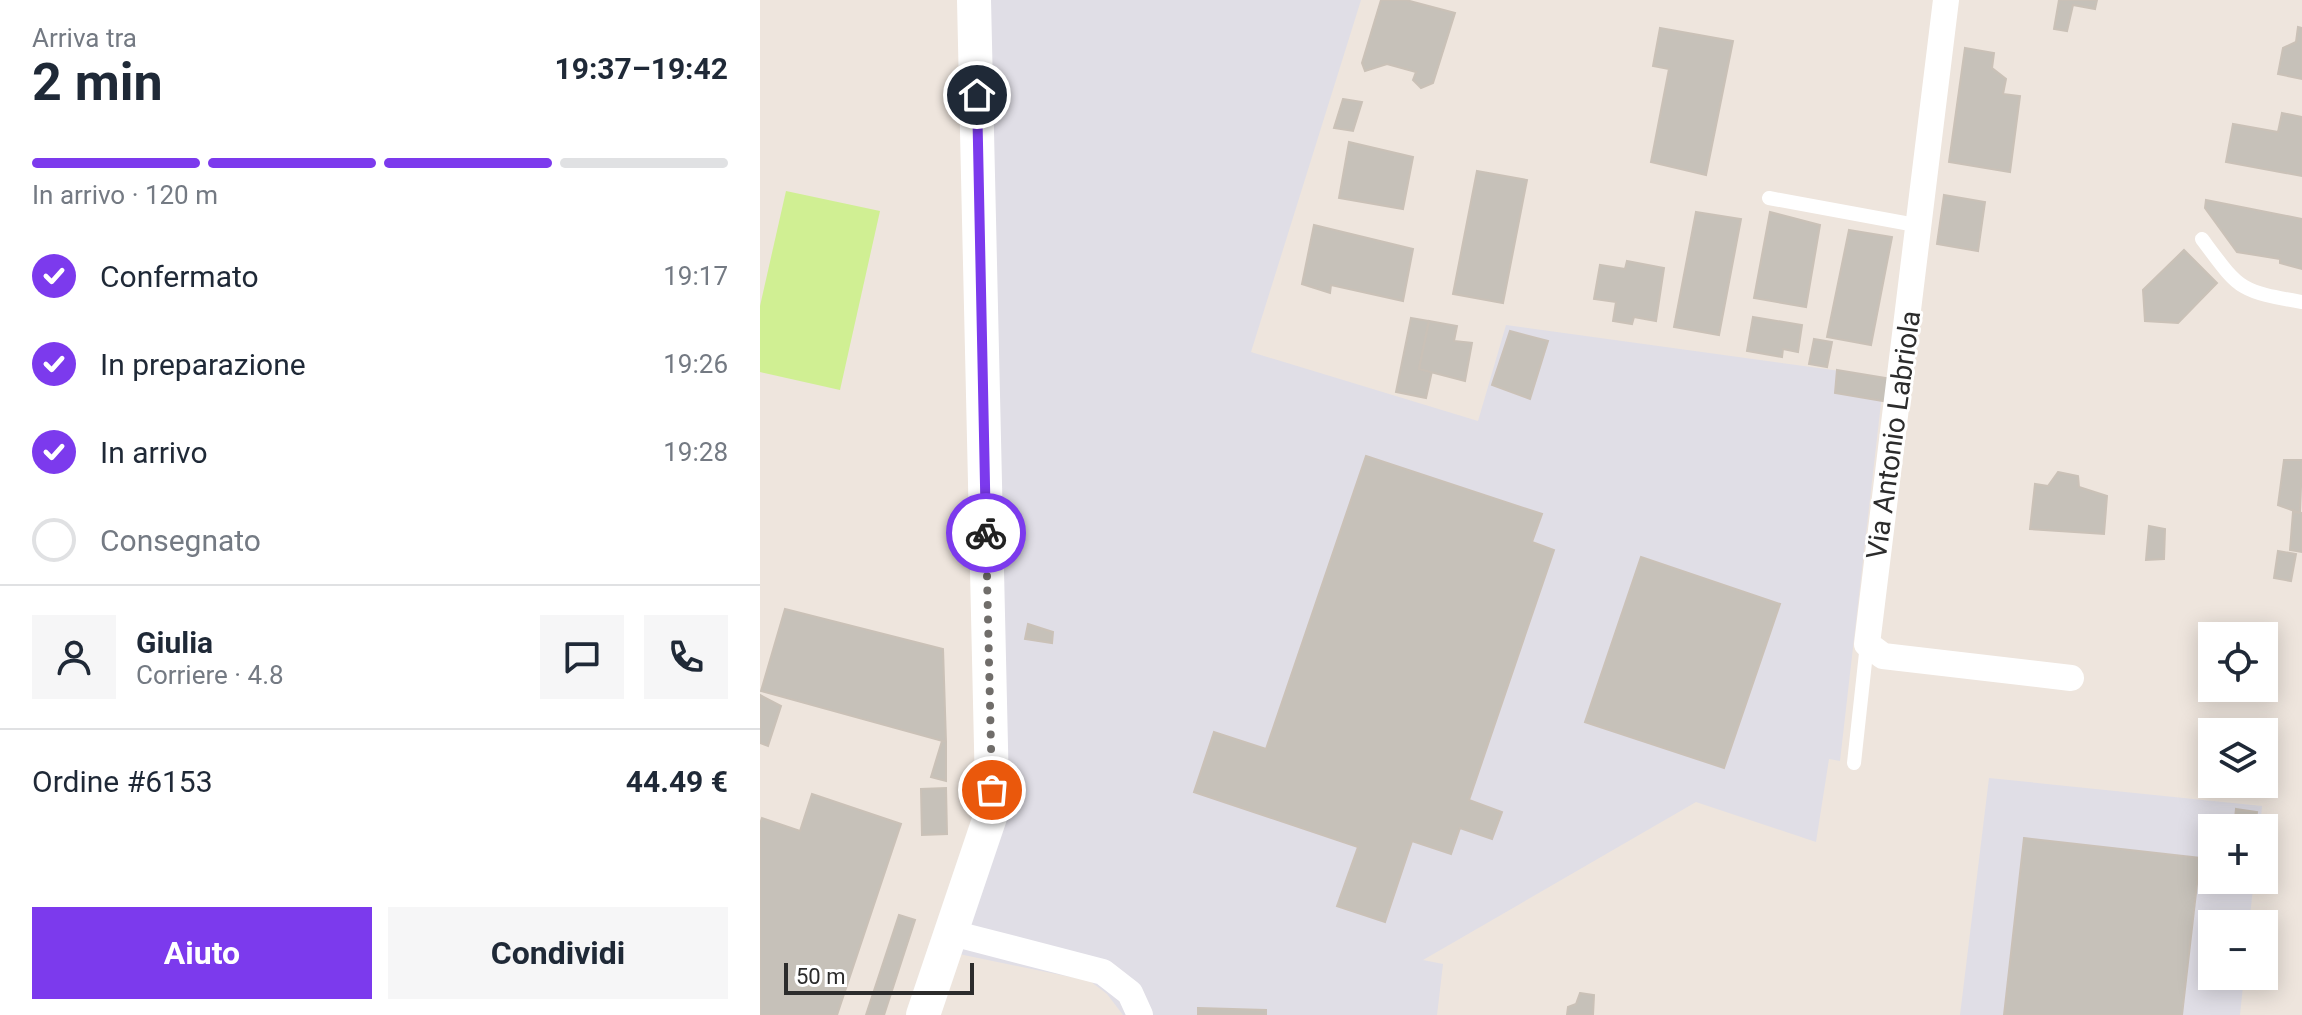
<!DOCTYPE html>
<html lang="it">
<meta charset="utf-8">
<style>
:root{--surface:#fff;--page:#f6f6f7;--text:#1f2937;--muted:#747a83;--line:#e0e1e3;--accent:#7c3aed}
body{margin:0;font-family:Roboto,sans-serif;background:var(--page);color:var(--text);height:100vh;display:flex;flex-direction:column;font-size:30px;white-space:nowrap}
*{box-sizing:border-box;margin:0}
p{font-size:26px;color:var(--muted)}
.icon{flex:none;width:44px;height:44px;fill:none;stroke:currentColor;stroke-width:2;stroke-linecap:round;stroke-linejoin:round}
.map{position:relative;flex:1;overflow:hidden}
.side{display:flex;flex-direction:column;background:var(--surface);width:760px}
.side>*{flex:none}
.buttons{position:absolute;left:1438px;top:622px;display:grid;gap:16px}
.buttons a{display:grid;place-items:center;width:80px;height:80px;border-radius:0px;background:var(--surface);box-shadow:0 4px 20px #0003;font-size:40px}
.scale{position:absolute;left:24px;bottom:20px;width:190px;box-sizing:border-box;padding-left:8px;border:4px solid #2c2c2c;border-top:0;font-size:22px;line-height:28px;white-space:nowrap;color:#2c2c2c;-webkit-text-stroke:6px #fff;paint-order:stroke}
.pin{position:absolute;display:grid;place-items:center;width:68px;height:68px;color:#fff;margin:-34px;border:4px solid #fff;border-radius:50%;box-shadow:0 2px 8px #0007}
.courier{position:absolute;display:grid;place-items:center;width:80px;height:80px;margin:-40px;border:6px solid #7c3aed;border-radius:50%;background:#fff;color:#222;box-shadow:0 2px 10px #0007}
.summary em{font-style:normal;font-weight:700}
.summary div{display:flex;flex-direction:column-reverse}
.summary{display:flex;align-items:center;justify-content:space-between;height:136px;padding:0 32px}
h1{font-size:52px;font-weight:700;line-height:60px}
.bar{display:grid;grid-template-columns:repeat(4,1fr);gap:12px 8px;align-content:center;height:96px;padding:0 32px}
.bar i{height:10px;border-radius:6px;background:var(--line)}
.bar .active{background:var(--accent)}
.bar p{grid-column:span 4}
.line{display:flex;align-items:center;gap:20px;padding:0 32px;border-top:2px solid var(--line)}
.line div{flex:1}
.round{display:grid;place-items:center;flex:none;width:84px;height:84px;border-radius:0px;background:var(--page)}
ol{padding:0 32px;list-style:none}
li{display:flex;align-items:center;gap:24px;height:88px}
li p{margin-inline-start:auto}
li .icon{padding:8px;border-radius:50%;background:var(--accent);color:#fff;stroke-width:4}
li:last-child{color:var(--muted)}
li i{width:44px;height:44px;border:4px solid var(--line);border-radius:50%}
.button{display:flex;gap:16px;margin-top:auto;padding:16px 32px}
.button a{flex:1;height:92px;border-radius:0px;background:var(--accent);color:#fff;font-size:32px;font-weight:700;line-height:92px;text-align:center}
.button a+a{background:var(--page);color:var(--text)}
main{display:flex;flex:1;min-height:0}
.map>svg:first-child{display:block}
</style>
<main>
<section class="side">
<div class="summary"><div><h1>2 min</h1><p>Arriva tra</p></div><em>19:37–19:42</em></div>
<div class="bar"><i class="active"></i><i class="active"></i><i class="active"></i><i></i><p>In arrivo · 120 m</p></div>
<ol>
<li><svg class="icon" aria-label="check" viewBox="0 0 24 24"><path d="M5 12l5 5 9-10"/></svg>Confermato<p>19:17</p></li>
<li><svg class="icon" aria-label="check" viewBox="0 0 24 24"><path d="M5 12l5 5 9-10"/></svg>In preparazione<p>19:26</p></li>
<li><svg class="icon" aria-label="check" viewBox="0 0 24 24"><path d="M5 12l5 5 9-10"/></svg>In arrivo<p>19:28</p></li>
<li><i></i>Consegnato</li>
</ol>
<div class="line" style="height:144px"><a class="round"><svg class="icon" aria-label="person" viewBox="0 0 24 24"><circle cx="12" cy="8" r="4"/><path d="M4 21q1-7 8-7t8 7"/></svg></a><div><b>Giulia</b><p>Corriere · 4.8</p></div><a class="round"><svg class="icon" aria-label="chat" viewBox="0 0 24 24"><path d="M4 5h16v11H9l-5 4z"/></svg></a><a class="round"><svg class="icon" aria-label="phone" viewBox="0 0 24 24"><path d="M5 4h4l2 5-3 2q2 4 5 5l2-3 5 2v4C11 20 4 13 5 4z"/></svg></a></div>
<div class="line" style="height:104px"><div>Ordine #6153</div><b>44.49 €</b></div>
<div class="button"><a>Aiuto</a><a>Condividi</a></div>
</section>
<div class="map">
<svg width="1542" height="1015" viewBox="0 0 1542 1015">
<rect width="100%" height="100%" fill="#eee5dd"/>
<g fill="#e0dee6">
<polygon points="227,0 601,0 491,352 718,421 746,325 1124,377 1080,761 1069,759 1056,842 936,802 663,960 683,964 677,1015 363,1015 347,994 330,981 194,953 238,829"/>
<polygon points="1229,778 1502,806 1500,828 1452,828 1452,880 1494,880 1489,924 1452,924 1452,976 1484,976 1480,1015 1200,1015"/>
</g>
<polygon fill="#d0ef93" points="26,191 120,211 80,390 0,372 0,306"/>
<g fill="#c6c1b9" stroke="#cac1b7" stroke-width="2">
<polygon points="621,0 646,0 695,13 673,83 661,88 653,80 656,72 627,64 605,71 602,63"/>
<polygon points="1299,0 1337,0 1335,9 1313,5 1307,31 1294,29"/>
<polygon points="1538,27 1542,28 1542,79 1518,74 1523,48 1536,42"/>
<polygon points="900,28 973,41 946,175 891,162 909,69 893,66"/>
<polygon points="1205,48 1234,53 1232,68 1246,79 1243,94 1260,96 1250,172 1189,162"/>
<polygon points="583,99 602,102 593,131 574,128"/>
<polygon points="1522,113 1542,117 1542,176 1466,162 1473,124 1518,132"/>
<polygon points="589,142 653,157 643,209 579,198"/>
<polygon points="717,171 767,180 743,303 693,294"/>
<polygon points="1184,195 1225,202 1218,251 1177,244"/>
<polygon points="1446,200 1542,219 1542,269 1520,263 1520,259 1477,252 1445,208"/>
<polygon points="936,212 981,219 959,335 914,327"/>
<polygon points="1010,212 1060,225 1046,307 994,298"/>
<polygon points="554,225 653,249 643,301 571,285 570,293 542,284"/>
<polygon points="1089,230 1132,237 1111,345 1067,337"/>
<polygon points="1424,250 1457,283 1418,323 1385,321 1383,290"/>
<polygon points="867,261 904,268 896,321 874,317 872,324 853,321 856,302 834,299 840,265 865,269"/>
<polygon points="993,317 1042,325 1038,352 1023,349 1022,357 987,351"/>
<polygon points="651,318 669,321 659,369 672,371 666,398 636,392"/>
<polygon points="669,321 697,326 694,341 712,343 705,381 659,369"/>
<polygon points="750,331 788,341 770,399 732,385"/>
<polygon points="1054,339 1072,342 1067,367 1049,364"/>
<polygon points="1077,370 1132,379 1129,402 1075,393"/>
<polygon points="606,456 782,514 772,542 794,550 709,800 742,812 732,839 700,828 691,854 652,841 625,922 577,906 598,847 434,792 454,732 506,749"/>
<polygon points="1524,460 1542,460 1540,513 1518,505"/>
<polygon points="1298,472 1318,476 1319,487 1347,496 1344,534 1270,529 1275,484 1288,486"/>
<polygon points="1533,512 1542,513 1542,552 1530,550"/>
<polygon points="1389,526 1405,529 1404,559 1386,560"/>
<polygon points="1518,551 1536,554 1531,581 1514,578"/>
<polygon points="881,557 1020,604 964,768 825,722"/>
<polygon points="25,609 183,649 186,742 1,691"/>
<polygon points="268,624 293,632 292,643 265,639"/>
<polygon points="0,695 21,706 8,746 0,743"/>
<polygon points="182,741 186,742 186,781 171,777"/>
<polygon points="186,788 187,834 162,835 161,789"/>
<polygon points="52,794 141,824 77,1015 0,1015 0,824 2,818 40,831"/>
<polygon points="1476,809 1497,812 1495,828 1474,828"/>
<polygon points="1264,838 1440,858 1422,1015 1244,1015"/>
<polygon points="139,915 155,920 124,1015 106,1015"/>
<polygon points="820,993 834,995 833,1015 807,1015 808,1007 816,1004"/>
<polygon points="438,1008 506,1010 506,1015 438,1015"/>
</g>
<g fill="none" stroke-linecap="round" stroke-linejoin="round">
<g stroke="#fff" stroke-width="14">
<polyline points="1009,198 1161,226"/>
<path d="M1442,239C1480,290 1478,291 1542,302"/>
<polyline points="1094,763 1107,644"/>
</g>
<g stroke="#fff" stroke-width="26">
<polyline points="1186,0 1107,644 1123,656 1311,678"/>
<polyline points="192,933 343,972 370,993 380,1015"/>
</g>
<polyline stroke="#fff" stroke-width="34" points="163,1015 230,817 232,790 214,0"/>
</g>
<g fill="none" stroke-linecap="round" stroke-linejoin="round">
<polyline stroke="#706d6a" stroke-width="8" stroke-dasharray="0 14.4" points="226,533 232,790"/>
<polyline stroke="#7c3aed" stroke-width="10" points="217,95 226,533"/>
</g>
<g text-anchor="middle" stroke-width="6" stroke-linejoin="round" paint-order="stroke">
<g font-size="28" fill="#2c2c2c" stroke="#fff">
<text transform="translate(1133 435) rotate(-82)" y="10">Via Antonio Labriola</text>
</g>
</g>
</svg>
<div class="buttons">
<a><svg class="icon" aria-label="locate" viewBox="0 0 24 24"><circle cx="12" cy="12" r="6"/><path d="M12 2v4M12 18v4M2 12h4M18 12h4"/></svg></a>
<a><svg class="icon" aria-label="layers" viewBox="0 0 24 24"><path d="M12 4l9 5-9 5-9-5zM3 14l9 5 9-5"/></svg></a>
<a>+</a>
<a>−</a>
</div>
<div class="scale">50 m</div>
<div class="pin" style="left:232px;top:790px;background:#ea580c"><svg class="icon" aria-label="bag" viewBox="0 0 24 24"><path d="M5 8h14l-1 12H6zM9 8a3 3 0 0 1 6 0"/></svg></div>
<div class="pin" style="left:217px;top:95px;background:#1f2937"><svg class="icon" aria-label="home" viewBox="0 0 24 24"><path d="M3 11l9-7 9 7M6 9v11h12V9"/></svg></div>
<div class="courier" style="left:226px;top:533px"><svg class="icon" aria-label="bike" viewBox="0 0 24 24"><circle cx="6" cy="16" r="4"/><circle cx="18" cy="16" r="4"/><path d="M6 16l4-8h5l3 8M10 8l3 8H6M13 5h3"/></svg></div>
</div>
</main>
